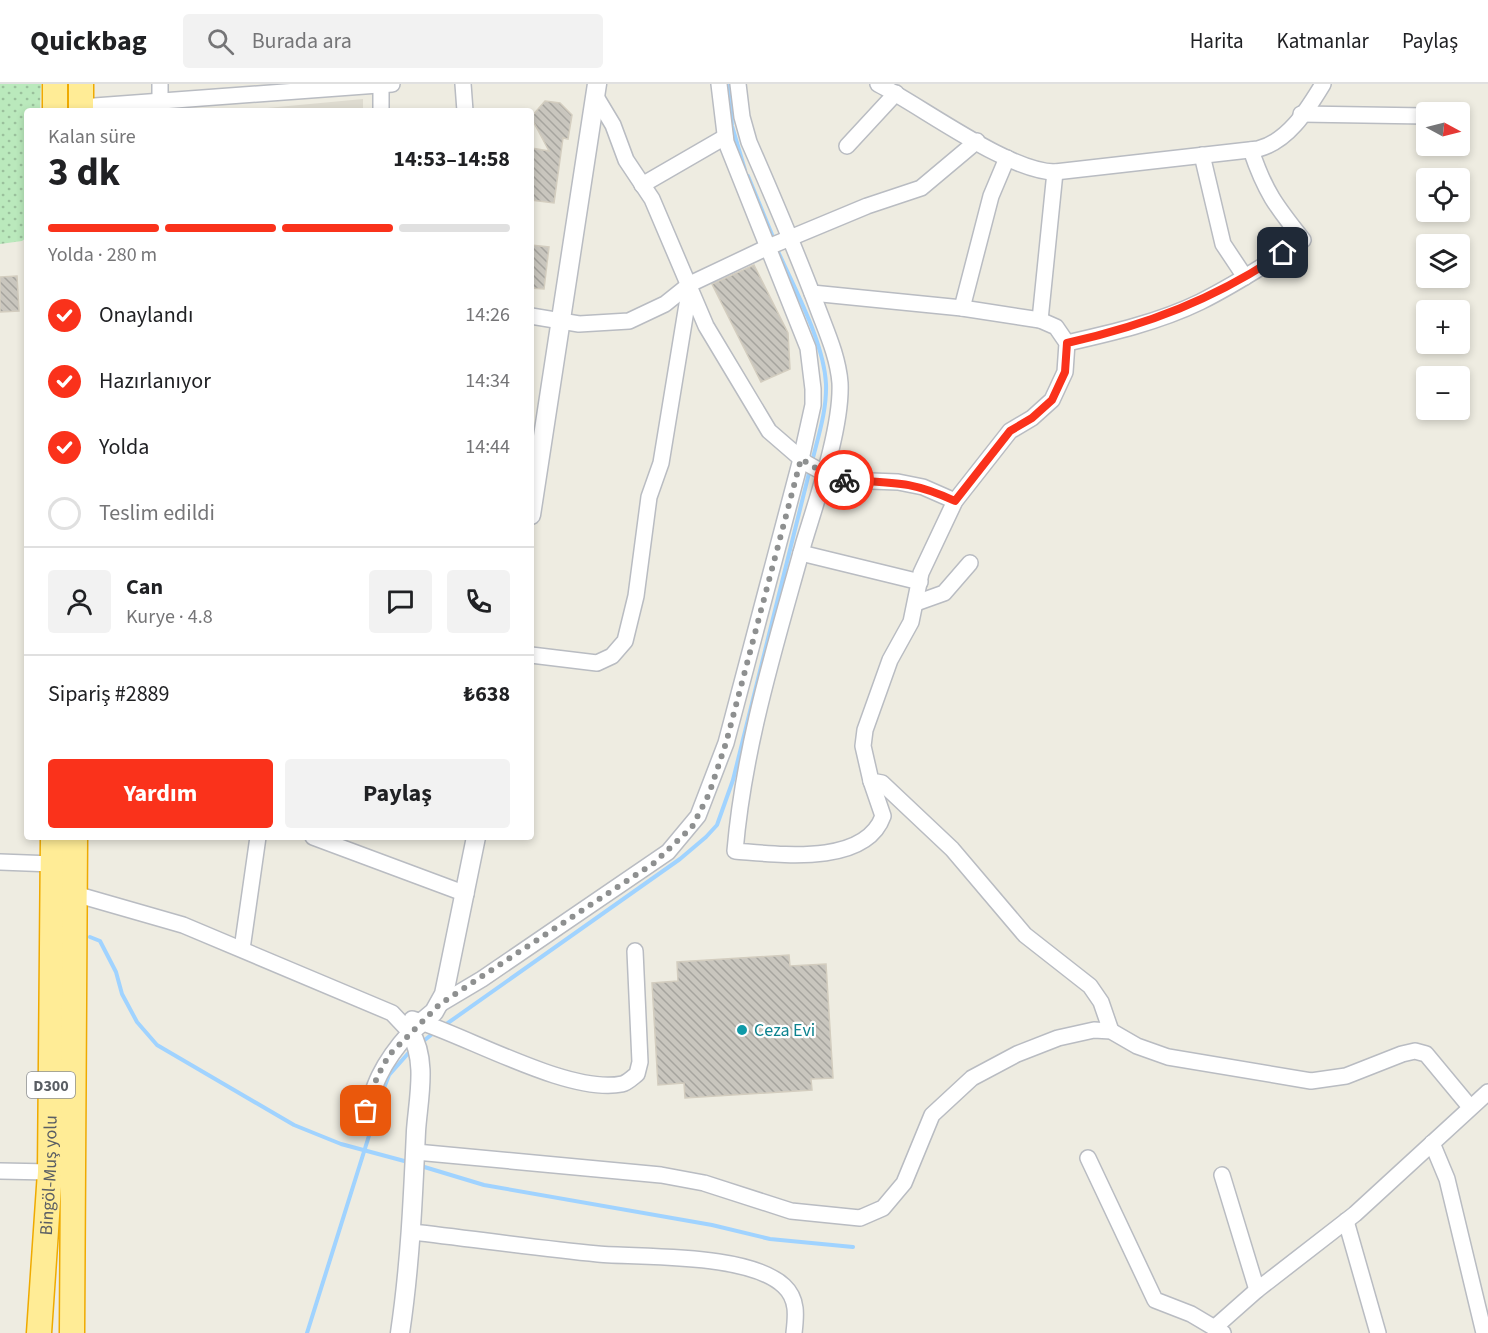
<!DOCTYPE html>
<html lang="tr">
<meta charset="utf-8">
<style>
:root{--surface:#fff;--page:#f2f2f2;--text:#202124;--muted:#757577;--line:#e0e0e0;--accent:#fa321b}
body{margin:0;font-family:"Source Sans 3",sans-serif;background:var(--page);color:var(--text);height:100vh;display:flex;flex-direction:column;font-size:22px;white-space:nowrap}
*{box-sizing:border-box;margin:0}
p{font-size:20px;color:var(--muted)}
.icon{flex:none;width:33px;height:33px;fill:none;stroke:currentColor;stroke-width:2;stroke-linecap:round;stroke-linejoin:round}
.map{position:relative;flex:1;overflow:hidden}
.panel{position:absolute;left:24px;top:24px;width:510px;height:732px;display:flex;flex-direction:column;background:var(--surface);border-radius:6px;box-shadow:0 3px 9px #0003}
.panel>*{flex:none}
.needle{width:39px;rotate:97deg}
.controls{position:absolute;left:1416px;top:18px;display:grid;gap:12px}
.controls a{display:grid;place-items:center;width:54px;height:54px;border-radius:6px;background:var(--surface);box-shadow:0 3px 9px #0003;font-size:30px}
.pin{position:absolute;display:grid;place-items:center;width:51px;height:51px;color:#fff;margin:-26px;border-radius:12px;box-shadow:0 3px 9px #0006}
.courier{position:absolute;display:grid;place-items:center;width:60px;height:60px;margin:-30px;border:4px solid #fa321b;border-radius:50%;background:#fff;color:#222;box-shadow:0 2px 8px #0007}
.head em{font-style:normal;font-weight:700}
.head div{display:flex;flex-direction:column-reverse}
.head{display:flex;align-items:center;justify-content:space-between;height:102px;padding:0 24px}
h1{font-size:39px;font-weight:700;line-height:45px}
.bar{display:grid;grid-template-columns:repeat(4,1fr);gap:9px 6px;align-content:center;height:72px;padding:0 24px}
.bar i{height:8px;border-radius:4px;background:var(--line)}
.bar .on{background:var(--accent)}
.bar p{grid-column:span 4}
.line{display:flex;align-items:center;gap:15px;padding:0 24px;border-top:2px solid var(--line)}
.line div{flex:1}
.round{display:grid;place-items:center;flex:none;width:63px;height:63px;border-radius:6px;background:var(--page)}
ol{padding:0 24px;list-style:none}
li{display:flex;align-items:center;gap:18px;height:66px}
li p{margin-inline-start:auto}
li .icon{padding:6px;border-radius:50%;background:var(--accent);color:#fff;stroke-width:4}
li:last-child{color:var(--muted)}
li i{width:33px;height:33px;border:3px solid var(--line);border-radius:50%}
.action{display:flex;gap:12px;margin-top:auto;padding:12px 24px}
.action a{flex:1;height:69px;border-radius:6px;background:var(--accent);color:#fff;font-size:24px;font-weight:700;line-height:69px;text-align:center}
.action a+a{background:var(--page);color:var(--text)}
header{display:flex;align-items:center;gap:36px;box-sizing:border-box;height:84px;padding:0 30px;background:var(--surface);border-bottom:2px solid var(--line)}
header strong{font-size:28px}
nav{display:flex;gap:33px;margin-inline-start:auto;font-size:21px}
.search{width:420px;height:54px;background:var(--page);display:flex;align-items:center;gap:15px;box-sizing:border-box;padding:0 21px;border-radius:6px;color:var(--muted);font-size:22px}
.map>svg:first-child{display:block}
</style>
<header>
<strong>Quickbag</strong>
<div class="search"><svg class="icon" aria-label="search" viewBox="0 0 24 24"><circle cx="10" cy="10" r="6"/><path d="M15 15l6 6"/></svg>Burada ara</div>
<nav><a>Harita</a><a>Katmanlar</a><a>Paylaş</a></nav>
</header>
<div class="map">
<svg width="1488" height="1249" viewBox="0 0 1488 1249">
<defs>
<pattern id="garden-dots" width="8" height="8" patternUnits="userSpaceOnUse" patternTransform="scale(1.5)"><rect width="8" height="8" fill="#bae9bc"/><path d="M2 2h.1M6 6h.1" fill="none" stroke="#9ac09c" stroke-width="1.8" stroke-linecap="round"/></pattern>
<pattern id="building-back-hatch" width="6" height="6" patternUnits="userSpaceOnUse" patternTransform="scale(1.5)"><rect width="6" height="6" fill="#c9c6be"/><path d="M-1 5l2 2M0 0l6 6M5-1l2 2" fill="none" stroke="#a6a49e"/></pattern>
</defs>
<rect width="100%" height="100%" fill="#eeece1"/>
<polygon fill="#dedbd0" points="363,15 363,27 235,27"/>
<polygon fill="url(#garden-dots)" points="0,0 41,0 40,27 27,27 27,153 22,157 0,160"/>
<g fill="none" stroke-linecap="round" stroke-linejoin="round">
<g stroke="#a0d3ff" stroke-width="4">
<polyline points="729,0 732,42 745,86"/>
<polyline points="748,92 775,158"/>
<path d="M777,165C794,204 824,258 826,300C827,326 818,353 812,378"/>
<polyline points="90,853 100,857 116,888 122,910 137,938 157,961 294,1041 341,1060 408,1078"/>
<polyline points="445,941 680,775 706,753 717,741 733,696 810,385"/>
<polyline points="421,959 436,947"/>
<polyline points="421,1082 484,1101 712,1141 770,1155 853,1163"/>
<polyline points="307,1249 384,1004 389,991 412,965"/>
</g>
</g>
<g fill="url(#building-back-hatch)" stroke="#d3cdbf" stroke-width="1.5">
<polygon points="545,17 560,19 572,31 568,55 563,54 554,119 531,116 531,64 549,67 531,33"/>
<polygon points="531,161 549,163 544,205 531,204"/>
<polygon points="754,181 788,249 790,285 761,298 712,200"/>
<polygon points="17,192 19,227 0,228 0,193"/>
<polygon points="789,871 790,882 826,880 833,994 811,995 812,1006 685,1014 684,999 658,1001 652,899 678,897 677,878"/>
</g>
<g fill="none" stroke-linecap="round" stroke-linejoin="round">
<defs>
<g id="minor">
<polyline points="160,0 160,27"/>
<polyline points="463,0 465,27"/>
<path d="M738,0L742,33L749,58C773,113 797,169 818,225C827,249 838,273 840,299C842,343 817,415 804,458C776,560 744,661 735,767C776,770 865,783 883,732L871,697"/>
<path d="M878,0C923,23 1009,88 1055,88L1258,65C1289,57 1307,26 1323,0"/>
<polyline points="595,11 613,41 626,76 652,115 706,242 769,347 806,379 824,389 844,396 898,398 923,403 955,417"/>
<polyline points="81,23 392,0"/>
<polyline points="381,27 381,1"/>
<polyline points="1301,30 1426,32"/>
<polyline points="847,62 896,9"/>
<polyline points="1202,71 1223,160 1245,193"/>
<polyline points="642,101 725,53"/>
<polyline points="812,209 962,224 1040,236 1056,243 1067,259 1065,288 1052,316 1032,334 1010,347 955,417 921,489 911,538 890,576 865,646 863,662 871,697 882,699 952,765 1025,851 1090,902 1101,918 1111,947"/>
<polyline points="962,224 991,112 1007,74"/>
<polyline points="531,232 579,240 629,237 665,220 690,200 766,164 867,122 921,104 977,57"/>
<polyline points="1040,236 1055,88"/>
<path d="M1067,259C1111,249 1159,238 1200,218C1236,200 1270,178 1303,156C1276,122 1265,108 1251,66"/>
<polyline points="801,469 920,498"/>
<polyline points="916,519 944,509 970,479"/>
<polyline points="531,571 597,579 612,572 625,557 636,512 649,413 661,379 690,202"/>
<polyline points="313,753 466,810"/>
<polyline points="0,778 53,780"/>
<path d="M75,810L183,841L392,929L410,948C380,981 374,1001 361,1043"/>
<polyline points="242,865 258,753"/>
<polyline points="440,920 482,895 668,768 698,732 726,659 801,375 813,321 813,305 808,264 726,58 719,0"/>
<path d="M412,935C466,951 569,1011 622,1000C627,999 632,994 637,990L640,978L635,867"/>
<polyline points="1432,1059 1447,1095 1484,1249"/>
<polyline points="416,1068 661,1091 704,1099 791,1127 860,1134 883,1124 904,1099 932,1031 972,994 1017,970 1058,954 1094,946 1111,947 1137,962 1168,973 1311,997 1346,992 1402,970 1415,967 1426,970 1470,1023"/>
<polyline points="1088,1074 1155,1216 1191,1230 1223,1249"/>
<polyline points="0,1087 50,1088"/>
<polyline points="1222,1091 1257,1206"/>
<polyline points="1346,1137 1378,1249"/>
<path d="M412,1148C474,1155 536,1164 598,1170C645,1174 749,1169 784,1202C798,1215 796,1232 794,1249"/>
<polyline points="1214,1244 1257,1206 1355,1130 1488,1008"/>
</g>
<g id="tertiary">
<polyline points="531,431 597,0"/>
<path d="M400,1249C410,1182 413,1115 416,1047C418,1016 428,976 410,948L434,928L444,910L476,753"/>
</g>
<g id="trunk">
<polyline points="55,27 55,0"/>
<polyline points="81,27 81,0"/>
<path id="s1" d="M39,1249L50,1088L53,753"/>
<polyline points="72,1249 75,753"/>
</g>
</defs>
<use href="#minor" stroke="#b9bcc2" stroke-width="18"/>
<use href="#tertiary" stroke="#b9bcc2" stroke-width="21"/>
<use href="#trunk" stroke="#efaa00" stroke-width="27"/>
<use href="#minor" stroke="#fff" stroke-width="15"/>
<use href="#tertiary" stroke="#fff" stroke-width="18"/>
<use href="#trunk" stroke="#ffec96" stroke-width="24"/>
</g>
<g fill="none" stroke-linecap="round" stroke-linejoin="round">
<polyline stroke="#8e9090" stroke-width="6" stroke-dasharray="0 10.8" points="366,1027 377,993 389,971 440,920 654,779 692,743 709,710 726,659 801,375 824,389 844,396"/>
<path stroke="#fa321b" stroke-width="8" d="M844,396C892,399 910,396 955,417L1010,347L1032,334L1052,316L1065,288L1067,259C1147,241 1215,215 1283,169"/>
</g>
<circle fill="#0f9aa8" stroke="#fff" stroke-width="2" cx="742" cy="946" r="6"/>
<g text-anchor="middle" stroke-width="4.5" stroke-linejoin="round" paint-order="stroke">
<rect fill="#fff" stroke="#8c8e92" stroke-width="1.5" x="27" y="988" width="48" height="26" rx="4.5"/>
<g font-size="16" font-weight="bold" fill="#5a5e64">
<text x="51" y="1007">D300</text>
</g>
<g font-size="18" fill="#0d838f" stroke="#fff" text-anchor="start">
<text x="754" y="952">Ceza Evi</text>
</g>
<g font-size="18" fill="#5a5e64" stroke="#fff">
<text dy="6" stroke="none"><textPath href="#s1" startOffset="158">Bingöl-Muş yolu</textPath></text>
</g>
</g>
</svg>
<div class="controls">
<a><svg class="needle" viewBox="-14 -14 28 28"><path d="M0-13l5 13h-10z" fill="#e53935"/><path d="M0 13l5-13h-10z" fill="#757577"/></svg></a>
<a><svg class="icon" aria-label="locate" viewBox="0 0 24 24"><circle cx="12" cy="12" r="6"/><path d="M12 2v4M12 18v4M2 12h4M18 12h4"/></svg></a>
<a><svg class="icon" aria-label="layers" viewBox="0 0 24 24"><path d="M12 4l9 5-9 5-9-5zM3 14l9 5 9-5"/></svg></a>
<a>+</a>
<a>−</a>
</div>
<div class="pin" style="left:366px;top:1027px;background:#ea580c"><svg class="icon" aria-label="bag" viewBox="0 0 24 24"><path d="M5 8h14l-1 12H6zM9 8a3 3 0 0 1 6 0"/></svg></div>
<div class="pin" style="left:1283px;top:169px;background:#1f2937"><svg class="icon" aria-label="home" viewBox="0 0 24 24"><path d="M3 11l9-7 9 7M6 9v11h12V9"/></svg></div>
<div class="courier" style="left:844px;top:396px"><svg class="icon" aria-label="bike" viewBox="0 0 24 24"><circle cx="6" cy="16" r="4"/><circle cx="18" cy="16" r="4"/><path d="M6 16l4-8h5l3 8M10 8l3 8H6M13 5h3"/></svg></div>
<section class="panel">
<div class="head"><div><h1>3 dk</h1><p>Kalan süre</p></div><em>14:53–14:58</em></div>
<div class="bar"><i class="on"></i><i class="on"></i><i class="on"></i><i></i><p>Yolda · 280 m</p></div>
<ol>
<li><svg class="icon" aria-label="check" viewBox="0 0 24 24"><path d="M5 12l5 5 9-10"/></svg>Onaylandı<p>14:26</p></li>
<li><svg class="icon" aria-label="check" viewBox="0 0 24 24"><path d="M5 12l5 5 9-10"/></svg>Hazırlanıyor<p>14:34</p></li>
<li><svg class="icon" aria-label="check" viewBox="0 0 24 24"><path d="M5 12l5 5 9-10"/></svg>Yolda<p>14:44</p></li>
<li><i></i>Teslim edildi</li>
</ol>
<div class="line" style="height:108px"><a class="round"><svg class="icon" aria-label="person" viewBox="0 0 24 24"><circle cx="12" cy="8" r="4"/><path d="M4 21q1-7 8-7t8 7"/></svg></a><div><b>Can</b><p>Kurye · 4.8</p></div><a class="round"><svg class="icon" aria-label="chat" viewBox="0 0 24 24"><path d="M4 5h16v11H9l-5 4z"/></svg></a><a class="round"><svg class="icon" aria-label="phone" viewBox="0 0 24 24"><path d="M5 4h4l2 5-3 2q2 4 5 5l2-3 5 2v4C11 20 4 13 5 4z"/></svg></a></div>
<div class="line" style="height:78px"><div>Sipariş #2889</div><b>₺638</b></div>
<div class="action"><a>Yardım</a><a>Paylaş</a></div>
</section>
</div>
